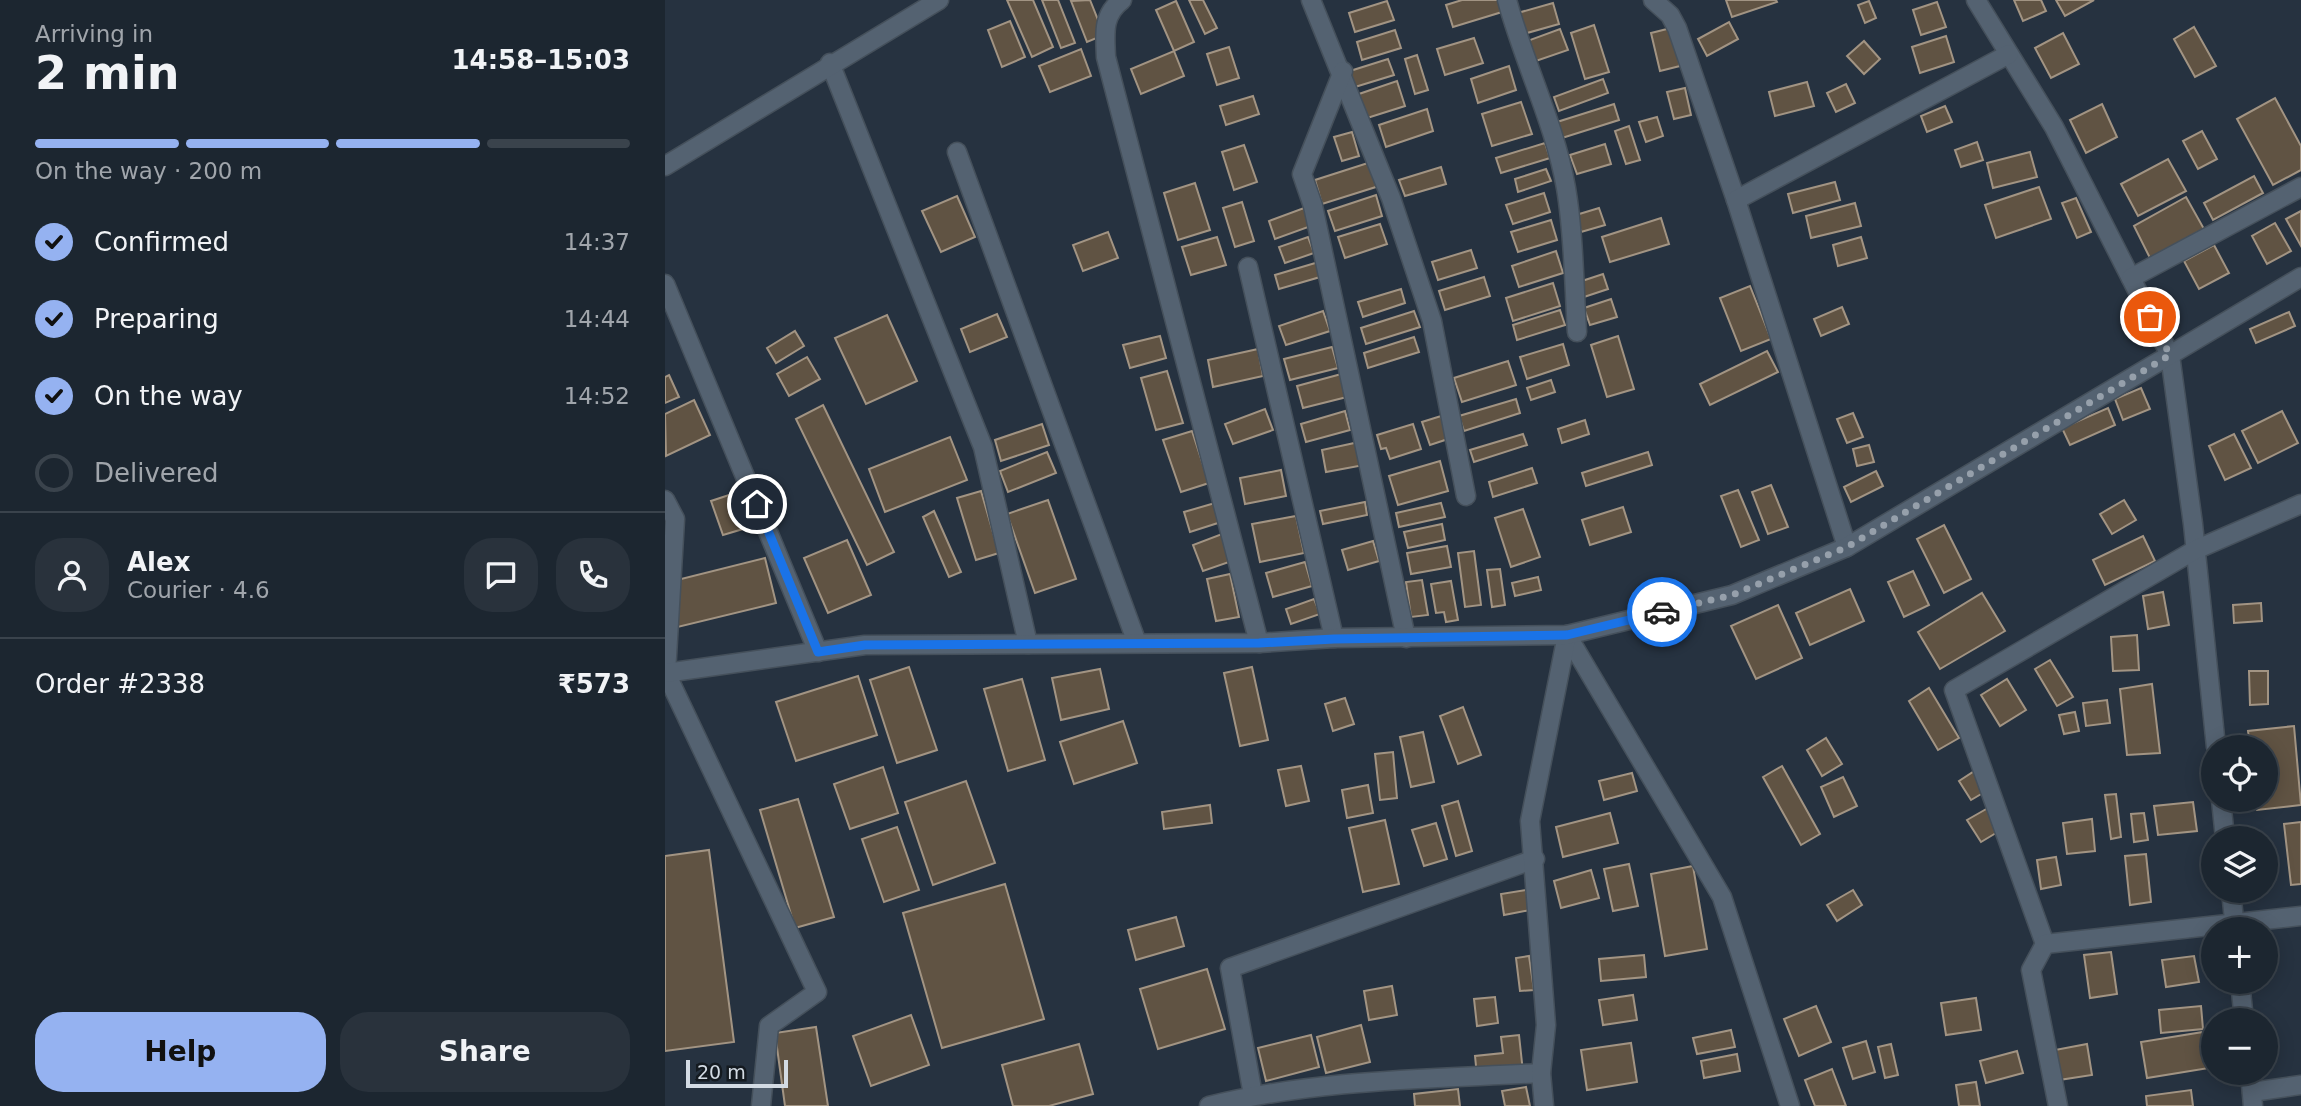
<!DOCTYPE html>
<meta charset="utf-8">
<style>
:root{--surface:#1c2630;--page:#29323c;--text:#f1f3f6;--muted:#a0a5ab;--line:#3a434c;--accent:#95b2f1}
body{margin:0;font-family:"DejaVu Sans",sans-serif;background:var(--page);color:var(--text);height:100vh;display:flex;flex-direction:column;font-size:26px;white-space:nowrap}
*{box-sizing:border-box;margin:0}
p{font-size:23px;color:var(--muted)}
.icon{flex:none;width:38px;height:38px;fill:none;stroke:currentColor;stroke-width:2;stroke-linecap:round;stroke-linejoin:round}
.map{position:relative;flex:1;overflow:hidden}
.sheet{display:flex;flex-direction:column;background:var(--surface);width:665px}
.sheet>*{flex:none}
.buttons{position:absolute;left:1536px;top:735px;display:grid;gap:14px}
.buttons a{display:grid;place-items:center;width:77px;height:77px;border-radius:50%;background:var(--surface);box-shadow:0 4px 18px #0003,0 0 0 2px var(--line);font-size:35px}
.scale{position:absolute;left:21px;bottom:18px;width:102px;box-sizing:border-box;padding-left:7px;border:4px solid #d3dbe4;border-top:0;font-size:19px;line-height:24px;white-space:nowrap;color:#d3dbe4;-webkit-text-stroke:5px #141a20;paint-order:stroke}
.pin{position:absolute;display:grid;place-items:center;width:60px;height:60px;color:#fff;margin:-30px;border:4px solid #fff;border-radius:50%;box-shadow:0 2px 7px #0007}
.courier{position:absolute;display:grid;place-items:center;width:70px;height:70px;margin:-35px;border:5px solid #1a73e8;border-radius:50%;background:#fff;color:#222;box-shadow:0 2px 9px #0007}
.headline em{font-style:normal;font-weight:700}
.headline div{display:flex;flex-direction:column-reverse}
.headline{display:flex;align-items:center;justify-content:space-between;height:119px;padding:0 35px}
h1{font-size:46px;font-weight:700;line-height:52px}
.bar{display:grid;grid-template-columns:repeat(4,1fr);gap:10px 7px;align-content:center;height:84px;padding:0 35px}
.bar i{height:9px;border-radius:5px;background:var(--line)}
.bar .selected{background:var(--accent)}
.bar p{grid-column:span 4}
.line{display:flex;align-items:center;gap:18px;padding:0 35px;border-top:2px solid var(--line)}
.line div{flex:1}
.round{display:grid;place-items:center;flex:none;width:74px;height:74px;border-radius:28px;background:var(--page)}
ol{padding:0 35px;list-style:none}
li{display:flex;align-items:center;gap:21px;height:77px}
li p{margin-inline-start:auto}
li .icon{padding:7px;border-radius:50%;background:var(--accent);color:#111;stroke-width:4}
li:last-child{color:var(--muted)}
li i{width:38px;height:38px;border:4px solid var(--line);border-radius:50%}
.action{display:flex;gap:14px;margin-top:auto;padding:14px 35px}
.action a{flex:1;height:80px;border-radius:28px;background:var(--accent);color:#111;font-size:28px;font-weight:700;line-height:80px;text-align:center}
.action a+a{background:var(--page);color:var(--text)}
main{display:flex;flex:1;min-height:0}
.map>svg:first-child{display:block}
</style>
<main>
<section class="sheet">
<div class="headline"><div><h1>2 min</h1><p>Arriving in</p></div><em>14:58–15:03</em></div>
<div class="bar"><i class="selected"></i><i class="selected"></i><i class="selected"></i><i></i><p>On the way · 200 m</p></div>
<ol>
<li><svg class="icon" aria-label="check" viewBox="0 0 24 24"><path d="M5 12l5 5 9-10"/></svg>Confirmed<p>14:37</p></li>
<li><svg class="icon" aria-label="check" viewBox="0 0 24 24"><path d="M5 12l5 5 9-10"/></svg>Preparing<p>14:44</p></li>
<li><svg class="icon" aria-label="check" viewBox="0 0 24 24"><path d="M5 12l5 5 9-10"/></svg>On the way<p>14:52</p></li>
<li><i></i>Delivered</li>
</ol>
<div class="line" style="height:126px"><a class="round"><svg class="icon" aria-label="person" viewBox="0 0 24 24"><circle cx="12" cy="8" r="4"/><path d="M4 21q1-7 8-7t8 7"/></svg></a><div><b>Alex</b><p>Courier · 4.6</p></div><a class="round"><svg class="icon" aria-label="chat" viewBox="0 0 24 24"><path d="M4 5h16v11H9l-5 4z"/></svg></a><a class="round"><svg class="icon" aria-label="phone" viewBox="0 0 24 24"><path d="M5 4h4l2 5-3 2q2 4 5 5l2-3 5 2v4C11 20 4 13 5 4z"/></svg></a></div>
<div class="line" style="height:91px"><div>Order #2338</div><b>₹573</b></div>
<div class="action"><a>Help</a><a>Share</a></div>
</section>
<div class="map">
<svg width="1636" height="1106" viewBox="0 0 1636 1106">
<rect width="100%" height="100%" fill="#263240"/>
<g fill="#605343" stroke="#a29483" stroke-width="2">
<polygon points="342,0 368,0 388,47 367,57"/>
<polygon points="377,0 393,0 410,43 396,48"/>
<polygon points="425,0 439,35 422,42 406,1"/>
<polygon points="524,0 538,0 552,28 540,34"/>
<polygon points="797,0 833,0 837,12 788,27 781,5"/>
<polygon points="1061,0 1111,0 1112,2 1067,17"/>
<polygon points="1349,0 1376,0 1381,11 1358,21"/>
<polygon points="1391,0 1429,0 1400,16"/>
<polygon points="511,1 529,42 509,51 491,10"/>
<polygon points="722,1 729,20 690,32 684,13"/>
<polygon points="1204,1 1211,18 1200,23 1193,5"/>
<polygon points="1272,2 1281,27 1256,35 1248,10"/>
<polygon points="888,3 894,24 855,35 849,14"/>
<polygon points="345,21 360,57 337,67 323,30"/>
<polygon points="1064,22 1073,39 1042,56 1033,39"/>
<polygon points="929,25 944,72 920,79 906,33"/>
<polygon points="1529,27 1551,66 1530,77 1509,39"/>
<polygon points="1006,28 1015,66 995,71 986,33"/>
<polygon points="895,29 903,50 865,63 857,43"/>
<polygon points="730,30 736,48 697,60 692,42"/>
<polygon points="1398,33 1414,64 1386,78 1370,48"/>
<polygon points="1281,36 1289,62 1255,73 1247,47"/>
<polygon points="809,38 818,63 780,75 772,49"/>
<polygon points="1199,41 1215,59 1199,74 1182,56"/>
<polygon points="564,47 574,78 552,85 542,54"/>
<polygon points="416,49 426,76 385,92 374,66"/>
<polygon points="509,51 519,76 476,94 466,69"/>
<polygon points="752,55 763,90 750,94 740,59"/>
<polygon points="723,59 729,75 690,87 685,71"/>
<polygon points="844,66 851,90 813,103 806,79"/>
<polygon points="938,79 943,93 894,111 889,97"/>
<polygon points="732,81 740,106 699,119 691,95"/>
<polygon points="1142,82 1149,106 1110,116 1104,92"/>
<polygon points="1181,84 1190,103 1171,112 1162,93"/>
<polygon points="1020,88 1026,115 1009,119 1002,92"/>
<polygon points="588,96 594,114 561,125 555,106"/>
<polygon points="1610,98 1636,146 1636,170 1608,185 1572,119"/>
<polygon points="856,102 867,134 827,146 817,114"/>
<polygon points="949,104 954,120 897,138 892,122"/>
<polygon points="1437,104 1452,137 1421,153 1405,120"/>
<polygon points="1280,106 1287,122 1262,132 1256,116"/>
<polygon points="762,109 768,131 721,147 714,125"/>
<polygon points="992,117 998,136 981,142 974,122"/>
<polygon points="964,126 975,160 961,164 950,131"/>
<polygon points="1537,131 1552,159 1533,169 1518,141"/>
<polygon points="687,132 694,156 677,161 669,137"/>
<polygon points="1312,142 1318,160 1296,167 1290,150"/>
<polygon points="880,143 885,158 836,173 831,158"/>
<polygon points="940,144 946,164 912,174 905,155"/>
<polygon points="579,145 592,182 569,190 557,152"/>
<polygon points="1365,152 1372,177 1328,188 1322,163"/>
<polygon points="1503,159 1521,191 1473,216 1456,184"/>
<polygon points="706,162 714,186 657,204 650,180"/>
<polygon points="776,167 781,184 740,196 734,180"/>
<polygon points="881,169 886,181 853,192 850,179"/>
<polygon points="1589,176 1598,193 1548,220 1539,203"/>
<polygon points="1170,182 1175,200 1128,213 1123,194"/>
<polygon points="530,183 545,230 513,240 499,193"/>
<polygon points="1374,187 1386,219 1331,238 1320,205"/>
<polygon points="879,193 885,212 848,224 841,205"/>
<polygon points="711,195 717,216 670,231 663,211"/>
<polygon points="292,196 310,237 276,252 257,211"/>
<polygon points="1521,197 1539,229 1485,258 1469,226"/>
<polygon points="1411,198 1426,232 1412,238 1397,203"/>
<polygon points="577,202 589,241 570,247 558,208"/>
<polygon points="1190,203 1196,226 1146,238 1141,216"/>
<polygon points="639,208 646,226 610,239 604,221"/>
<polygon points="934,208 940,225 916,232 911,215"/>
<polygon points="1636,211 1636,246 1621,219"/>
<polygon points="996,218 1004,244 945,262 937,237"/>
<polygon points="886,220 892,240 853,252 846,232"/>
<polygon points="1610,223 1626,251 1602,264 1587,236"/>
<polygon points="715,224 722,244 680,258 673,237"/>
<polygon points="443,232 453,258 418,271 408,245"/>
<polygon points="552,237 561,265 526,275 517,247"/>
<polygon points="643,237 649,253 620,263 614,247"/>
<polygon points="1196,237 1202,258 1173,266 1168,245"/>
<polygon points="1549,245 1564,273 1534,289 1519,261"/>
<polygon points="806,250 812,268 773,280 767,262"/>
<polygon points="891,251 898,273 854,287 847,266"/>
<polygon points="657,261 662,275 614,289 610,275"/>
<polygon points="938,274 943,289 916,298 911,283"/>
<polygon points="819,277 825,296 780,310 774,291"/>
<polygon points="888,283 895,306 848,321 841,298"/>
<polygon points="1085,286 1106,339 1076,351 1055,298"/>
<polygon points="736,289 740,303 698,317 693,302"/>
<polygon points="946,299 952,317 925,325 919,308"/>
<polygon points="1177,307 1184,324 1156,336 1149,319"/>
<polygon points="895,310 900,325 852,340 848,325"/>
<polygon points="658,311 665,331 621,345 614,326"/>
<polygon points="749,311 755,327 701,344 696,328"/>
<polygon points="1624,312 1630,326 1591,343 1585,329"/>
<polygon points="332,314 342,337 305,352 296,329"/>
<polygon points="222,315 252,381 201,404 170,338"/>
<polygon points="130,331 139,346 111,363 102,348"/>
<polygon points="495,336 501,358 465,368 458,345"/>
<polygon points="953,336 969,389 942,397 926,345"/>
<polygon points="749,337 754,352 703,368 699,353"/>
<polygon points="898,344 904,365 862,379 855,357"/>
<polygon points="667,347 673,368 625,380 619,359"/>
<polygon points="593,349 598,376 548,387 543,360"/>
<polygon points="1102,351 1113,372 1045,405 1035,384"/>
<polygon points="142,357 155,379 124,396 112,374"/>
<polygon points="843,361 851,385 797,402 789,378"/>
<polygon points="502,371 518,423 491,430 476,378"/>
<polygon points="680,373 686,396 638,408 632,386"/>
<polygon points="4,375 14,397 0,403 0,377"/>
<polygon points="886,380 890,392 866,400 862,388"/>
<polygon points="1476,388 1485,409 1458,420 1450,399"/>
<polygon points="851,399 855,413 799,431 794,416"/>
<polygon points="29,400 45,435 1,456 0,414"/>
<polygon points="158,405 229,552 202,565 131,419"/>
<polygon points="1443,408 1450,425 1405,445 1397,428"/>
<polygon points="600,409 608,430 568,444 560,424"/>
<polygon points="680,411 685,430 641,442 636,424"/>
<polygon points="1617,411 1633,443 1593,463 1577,431"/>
<polygon points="1188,413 1198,437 1182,443 1172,419"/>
<polygon points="776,416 783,439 765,445 757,422"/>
<polygon points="920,420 924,434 897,443 893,429"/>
<polygon points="377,424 384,445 336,461 330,440"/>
<polygon points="748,424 756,449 725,459 721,448 716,449 712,435"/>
<polygon points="527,431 544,483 516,492 498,440"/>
<polygon points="858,434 862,445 809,462 805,450"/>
<polygon points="1569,434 1586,468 1560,480 1544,446"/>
<polygon points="285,437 302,480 220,512 204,469"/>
<polygon points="694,442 699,465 661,472 657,450"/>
<polygon points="1204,445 1209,462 1192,466 1188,449"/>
<polygon points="382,452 391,473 343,492 335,471"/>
<polygon points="983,452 987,465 921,486 917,473"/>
<polygon points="775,461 783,491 733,505 724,476"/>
<polygon points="867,468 872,483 828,497 824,482"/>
<polygon points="616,470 621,496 580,504 575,478"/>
<polygon points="1211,471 1218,486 1186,502 1179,487"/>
<polygon points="1106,485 1123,527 1103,534 1087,492"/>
<polygon points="1073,490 1094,540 1076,547 1056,496"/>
<polygon points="316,491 334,553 311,560 292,498"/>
<polygon points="67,494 78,529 58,535 46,501"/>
<polygon points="383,500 411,579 370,593 342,514"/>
<polygon points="1459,500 1471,520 1447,534 1435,514"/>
<polygon points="700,502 702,515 658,524 655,511"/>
<polygon points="550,503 556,522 525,532 519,512"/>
<polygon points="776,503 780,517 734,527 731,513"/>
<polygon points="958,507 966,532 925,545 917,520"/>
<polygon points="858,509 875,557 846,567 830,518"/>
<polygon points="269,511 296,572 284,577 258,517"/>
<polygon points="631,516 639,553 595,562 587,524"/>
<polygon points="777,524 780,540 743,548 739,532"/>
<polygon points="1279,525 1306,579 1279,593 1252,539"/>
<polygon points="557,534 567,561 538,571 528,545"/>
<polygon points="1478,536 1490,561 1440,585 1428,560"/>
<polygon points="182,540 206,595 163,613 139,558"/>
<polygon points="708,541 714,561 683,570 677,550"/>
<polygon points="782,546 786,567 746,574 742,553"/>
<polygon points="809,551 816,605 800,607 793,553"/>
<polygon points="100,558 111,603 0,630 0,583"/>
<polygon points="640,562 647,586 608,597 601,573"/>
<polygon points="835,569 840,605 827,607 822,570"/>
<polygon points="1248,571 1264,605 1239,617 1223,582"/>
<polygon points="565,574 574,617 551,621 542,579"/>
<polygon points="873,577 876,590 850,596 847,583"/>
<polygon points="757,580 763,615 746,617 741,582"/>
<polygon points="786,581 793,620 781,622 779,612 771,613 766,584"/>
<polygon points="1185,589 1199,621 1145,645 1131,613"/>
<polygon points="1498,592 1504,625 1483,629 1478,596"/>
<polygon points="1317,593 1340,631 1275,669 1253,632"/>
<polygon points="649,599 655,614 626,624 621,609"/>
<polygon points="1596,603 1597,621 1569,623 1568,605"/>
<polygon points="1113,605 1137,658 1091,679 1066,626"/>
<polygon points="1472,635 1474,670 1448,671 1446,637"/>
<polygon points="1385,660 1408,697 1392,706 1370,669"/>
<polygon points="244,667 272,750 232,763 205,680"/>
<polygon points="587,667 603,740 575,746 559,673"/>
<polygon points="435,669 444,709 396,720 387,678"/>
<polygon points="1584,671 1603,671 1603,704 1585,705"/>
<polygon points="193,676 212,735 131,761 111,702"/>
<polygon points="357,679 380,760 343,771 319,689"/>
<polygon points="1342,679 1361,710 1335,726 1316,695"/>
<polygon points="1487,684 1495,753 1462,755 1455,689"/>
<polygon points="1264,688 1294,738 1273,750 1244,701"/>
<polygon points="680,698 689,724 668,731 660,704"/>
<polygon points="1442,700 1445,723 1421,726 1418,703"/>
<polygon points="798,707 816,755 793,764 775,716"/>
<polygon points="1410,712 1414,731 1399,734 1394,715"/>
<polygon points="458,721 472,763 409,784 395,742"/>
<polygon points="1629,726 1636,805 1592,810 1590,800 1601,800 1601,747 1585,747 1583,731"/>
<polygon points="758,732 769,782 746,787 735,737"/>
<polygon points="1161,738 1177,764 1157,776 1142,750"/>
<polygon points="728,752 732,798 715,800 710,754"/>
<polygon points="636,766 644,801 621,806 613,770"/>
<polygon points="1117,766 1155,834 1136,845 1098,777"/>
<polygon points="218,767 233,813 185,829 169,784"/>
<polygon points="1311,770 1323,790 1306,800 1294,781"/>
<polygon points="967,773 972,791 939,800 934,781"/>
<polygon points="1178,777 1192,806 1169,817 1156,787"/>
<polygon points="301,781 330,863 268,885 240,802"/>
<polygon points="703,785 708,813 682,818 677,790"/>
<polygon points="1451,794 1456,837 1446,839 1440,795"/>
<polygon points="133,799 169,917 130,928 95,810"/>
<polygon points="793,801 807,851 791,856 777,806"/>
<polygon points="1528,802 1532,831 1493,835 1489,806"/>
<polygon points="545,805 547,823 499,829 497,812"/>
<polygon points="1323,808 1336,830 1316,842 1302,820"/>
<polygon points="945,813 953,843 898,857 891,827"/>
<polygon points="1479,813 1483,840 1469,842 1466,814"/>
<polygon points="1427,819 1430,851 1402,854 1398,823"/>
<polygon points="720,820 734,884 698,892 684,828"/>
<polygon points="1636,822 1636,884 1626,885 1619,824"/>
<polygon points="771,823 782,859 759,866 747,830"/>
<polygon points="232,827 254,890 219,902 197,839"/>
<polygon points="44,850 69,1042 0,1051 0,856"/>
<polygon points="1481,854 1486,902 1465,905 1460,856"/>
<polygon points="1391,857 1396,885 1376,889 1372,860"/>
<polygon points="964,864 973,906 948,911 939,869"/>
<polygon points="1028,866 1042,949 1000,956 986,874"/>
<polygon points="926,870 934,898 896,908 889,881"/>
<polygon points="340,884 379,1019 277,1048 238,913"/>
<polygon points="861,890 865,910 839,915 836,894"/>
<polygon points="1188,890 1197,905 1172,921 1162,905"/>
<polygon points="511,917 519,946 471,960 463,930"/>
<polygon points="1446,952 1452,994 1425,998 1419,955"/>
<polygon points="979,955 981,977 936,981 934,959"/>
<polygon points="864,956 869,990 855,991 851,958"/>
<polygon points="1529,956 1534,982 1501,987 1497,960"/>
<polygon points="542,969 560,1029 493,1049 475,989"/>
<polygon points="727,986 732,1015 704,1020 699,991"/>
<polygon points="968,995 972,1020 938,1025 934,1000"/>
<polygon points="830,997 833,1023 812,1026 809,999"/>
<polygon points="1311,998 1316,1030 1281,1035 1276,1003"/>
<polygon points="1151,1006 1166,1042 1134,1056 1119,1019"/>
<polygon points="1536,1006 1538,1029 1496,1033 1494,1010"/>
<polygon points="246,1015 264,1065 206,1086 188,1036"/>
<polygon points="696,1025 705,1062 661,1073 652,1037"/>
<polygon points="151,1027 163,1106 120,1106 110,1033"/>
<polygon points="1066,1030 1070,1047 1032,1054 1028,1038"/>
<polygon points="1538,1032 1544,1068 1482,1078 1476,1042"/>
<polygon points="646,1035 654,1067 601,1081 593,1048"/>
<polygon points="854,1035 858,1072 812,1076 810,1056 838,1053 836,1037"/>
<polygon points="1201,1041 1210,1072 1188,1079 1178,1048"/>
<polygon points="966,1043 972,1082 922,1090 916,1050"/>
<polygon points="414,1044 428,1094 384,1106 348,1106 337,1065"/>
<polygon points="1226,1044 1233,1075 1220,1078 1213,1047"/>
<polygon points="1422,1044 1427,1075 1394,1080 1390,1050"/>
<polygon points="1352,1051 1358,1073 1321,1083 1315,1061"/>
<polygon points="1072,1054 1075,1071 1039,1078 1036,1061"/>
<polygon points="1167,1069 1181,1106 1150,1106 1140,1080"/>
<polygon points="1311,1082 1315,1106 1294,1106 1291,1085"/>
<polygon points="861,1087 865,1106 840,1106 837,1091"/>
<polygon points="793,1089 795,1106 750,1106 749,1094"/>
<polygon points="1526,1090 1528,1106 1482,1106 1481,1096"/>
</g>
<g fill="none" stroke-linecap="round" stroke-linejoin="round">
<defs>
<g id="minor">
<path d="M457,0C437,15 440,34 441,57L594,643"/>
<polyline points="646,0 726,198 767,321 801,496"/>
<path d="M842,0C859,63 890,124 901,188C909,235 909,285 912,332"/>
<polyline points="988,0 1005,15 1012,28 1071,200"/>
<polyline points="1311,0 1389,127 1505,355 1528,524 1551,747"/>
<polyline points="165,63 318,447 363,644"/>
<polyline points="678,71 637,174 648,206 741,638"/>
<polyline points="292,152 472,643"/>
<polyline points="0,166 274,0"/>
<polyline points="583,267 669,638"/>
<polyline points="1466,278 1636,187"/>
<polyline points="0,284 153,652"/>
<polyline points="0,500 10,519 1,673 152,992 104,1026 96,1106"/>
<polyline points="1182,547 1071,200 1344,54"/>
<polyline points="902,635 1057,897 1125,1106"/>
<polyline points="1556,800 1560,838"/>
<polyline points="1566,891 1570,929"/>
<polyline points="1380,944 1289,690 1530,550 1636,504"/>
<polyline points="1575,982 1579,1020"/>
<polyline points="1585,1073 1588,1106"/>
<polyline points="1587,1092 1636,1085"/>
<polyline points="588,1095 565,968 870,859"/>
<path d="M544,1106C652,1079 766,1079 876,1073"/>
<polyline points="879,1106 876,1073 881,1025 865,821 902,635"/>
<polyline points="1393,1106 1366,970 1380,944 1636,916"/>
</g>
<polyline id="tertiary" points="0,673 200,645 594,643 669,638 902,635 1067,595 1182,547 1636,277"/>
</defs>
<use href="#minor" stroke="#45505b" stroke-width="21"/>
<use href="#tertiary" stroke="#45505b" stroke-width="21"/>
<use href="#minor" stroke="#546271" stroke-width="18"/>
<use href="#tertiary" stroke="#546271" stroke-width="18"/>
</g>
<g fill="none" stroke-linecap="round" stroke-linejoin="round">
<polyline stroke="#96a0ab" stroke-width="7" stroke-dasharray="0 12.6" points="997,612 1067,595 1182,547 1505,355 1485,317"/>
<polyline stroke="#1a73e8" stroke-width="9" points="92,504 153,652 200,645 594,643 669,639 902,635 997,612"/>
</g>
</svg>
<div class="buttons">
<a><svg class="icon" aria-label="locate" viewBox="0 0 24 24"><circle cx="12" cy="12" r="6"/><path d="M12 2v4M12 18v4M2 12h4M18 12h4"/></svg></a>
<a><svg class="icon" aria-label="layers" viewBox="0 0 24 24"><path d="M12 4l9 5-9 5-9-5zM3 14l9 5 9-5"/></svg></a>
<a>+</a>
<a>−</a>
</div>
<div class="scale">20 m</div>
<div class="pin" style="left:1485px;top:317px;background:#ea580c"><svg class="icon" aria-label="bag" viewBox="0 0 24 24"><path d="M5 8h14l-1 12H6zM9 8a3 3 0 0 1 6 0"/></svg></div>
<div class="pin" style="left:92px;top:504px;background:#1f2937"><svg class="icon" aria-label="home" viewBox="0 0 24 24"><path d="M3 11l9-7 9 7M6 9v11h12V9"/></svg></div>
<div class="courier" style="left:997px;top:612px"><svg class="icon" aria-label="car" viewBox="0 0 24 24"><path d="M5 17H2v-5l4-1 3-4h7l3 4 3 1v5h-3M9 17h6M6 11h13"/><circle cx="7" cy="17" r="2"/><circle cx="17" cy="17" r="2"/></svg></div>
</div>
</main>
